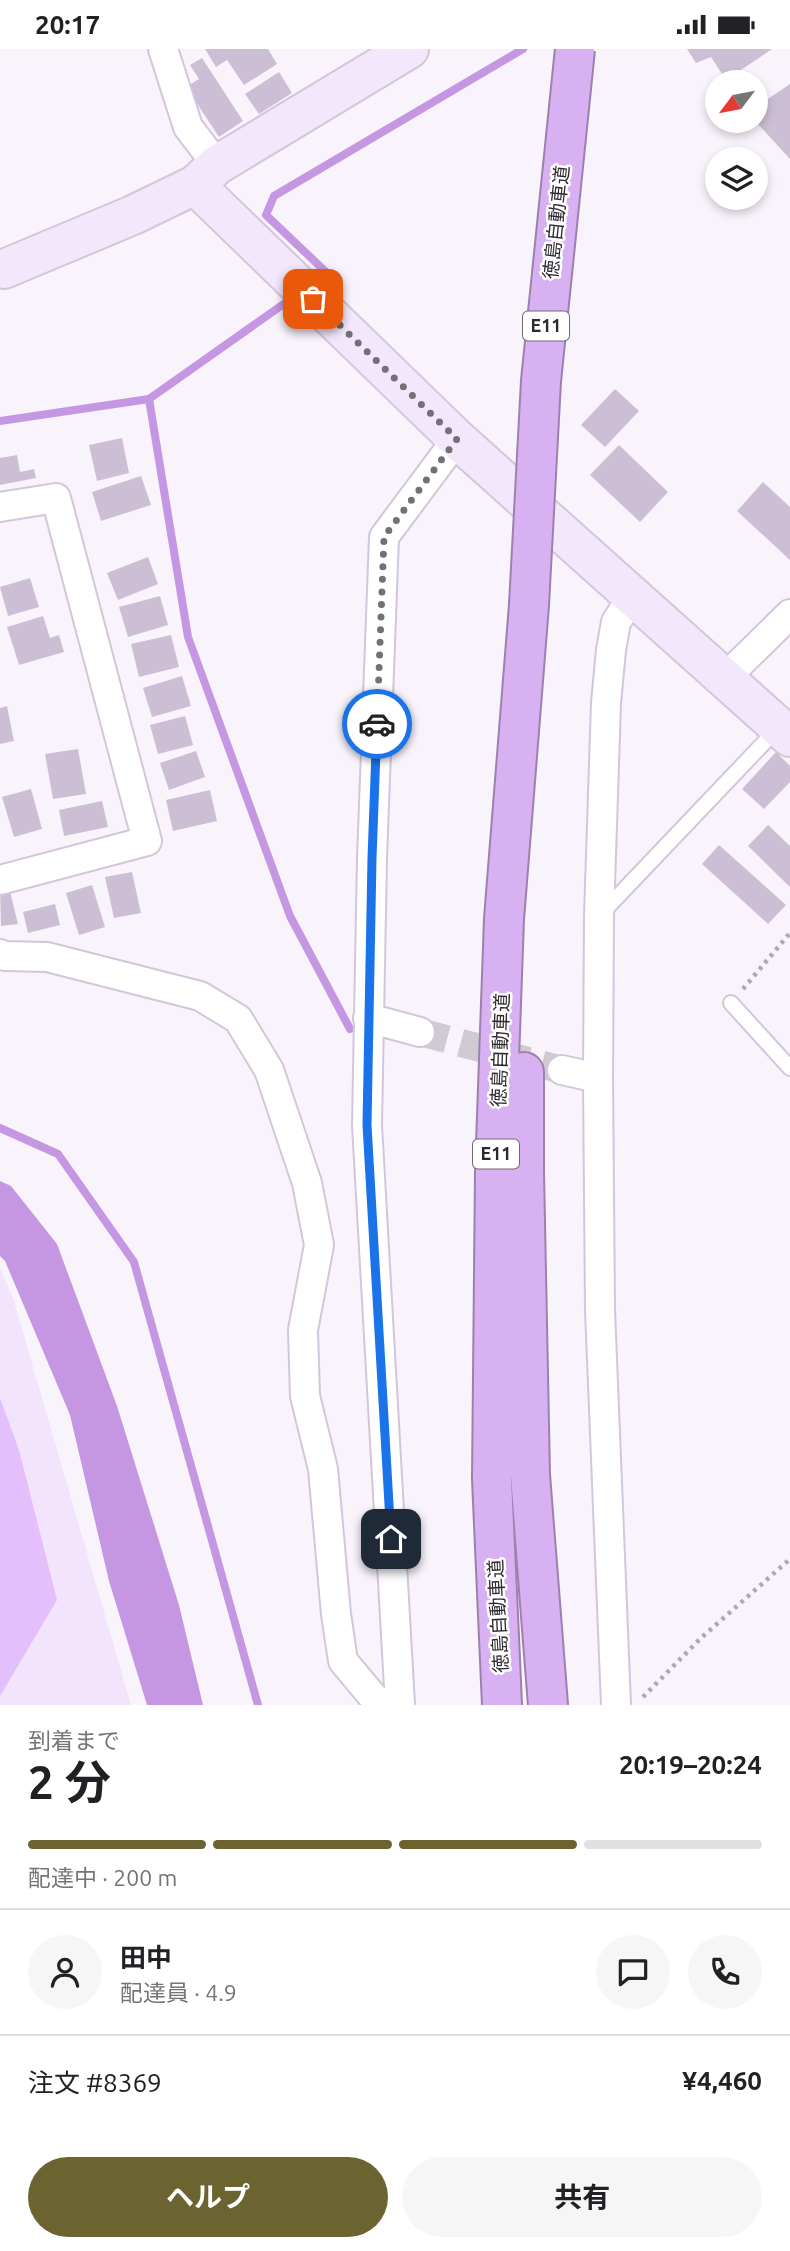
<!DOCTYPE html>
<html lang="ja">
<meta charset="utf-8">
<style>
:root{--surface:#fff;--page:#f6f6f6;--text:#202124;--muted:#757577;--line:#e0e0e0;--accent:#6b6430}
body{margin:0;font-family:Ubuntu,"Noto Sans JP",sans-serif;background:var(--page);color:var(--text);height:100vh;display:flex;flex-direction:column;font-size:26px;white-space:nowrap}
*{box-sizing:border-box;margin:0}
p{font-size:23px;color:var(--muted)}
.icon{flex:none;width:38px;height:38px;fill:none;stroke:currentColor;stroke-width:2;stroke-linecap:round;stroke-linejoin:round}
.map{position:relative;height:1656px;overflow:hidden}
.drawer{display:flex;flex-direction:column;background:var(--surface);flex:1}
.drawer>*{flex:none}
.needle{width:46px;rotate:238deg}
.tools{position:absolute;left:705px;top:21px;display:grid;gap:14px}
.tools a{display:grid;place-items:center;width:63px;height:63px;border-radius:50%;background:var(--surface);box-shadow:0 4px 10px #0003;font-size:35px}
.pin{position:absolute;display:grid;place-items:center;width:60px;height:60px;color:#fff;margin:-30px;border-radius:14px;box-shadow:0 4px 10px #0006}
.courier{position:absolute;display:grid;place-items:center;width:70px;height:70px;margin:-35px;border:5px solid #1a73e8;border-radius:50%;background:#fff;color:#222;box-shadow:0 2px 9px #0007}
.summary em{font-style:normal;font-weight:700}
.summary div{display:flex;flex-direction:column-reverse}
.summary{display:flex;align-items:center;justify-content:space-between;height:119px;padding:0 28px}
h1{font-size:46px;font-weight:700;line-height:52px}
.bar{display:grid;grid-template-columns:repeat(4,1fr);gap:10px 7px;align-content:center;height:84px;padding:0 28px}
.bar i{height:9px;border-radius:5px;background:var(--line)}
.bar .on{background:var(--accent)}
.bar p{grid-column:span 4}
.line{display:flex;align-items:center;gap:18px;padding:0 28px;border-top:2px solid var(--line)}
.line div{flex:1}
.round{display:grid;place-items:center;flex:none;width:74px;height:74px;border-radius:37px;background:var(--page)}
.cta{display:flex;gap:14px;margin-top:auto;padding:14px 28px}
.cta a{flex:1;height:80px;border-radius:42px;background:var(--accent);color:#fff;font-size:28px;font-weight:700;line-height:80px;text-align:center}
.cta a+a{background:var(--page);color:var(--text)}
.status{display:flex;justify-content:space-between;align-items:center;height:49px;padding:0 35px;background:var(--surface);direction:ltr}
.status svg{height:19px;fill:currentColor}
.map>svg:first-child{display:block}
</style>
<div class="status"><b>20:17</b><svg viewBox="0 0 49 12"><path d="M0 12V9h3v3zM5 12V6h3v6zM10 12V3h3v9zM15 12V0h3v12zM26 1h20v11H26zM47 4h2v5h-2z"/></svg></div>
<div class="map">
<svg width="790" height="1656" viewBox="0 0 790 1656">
<rect width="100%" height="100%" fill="#f9f3fc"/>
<polygon fill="#f2e4fc" points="0,1219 13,1249 131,1656 0,1656"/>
<polygon fill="#e3bffb" points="0,1349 19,1401 57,1551 0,1647"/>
<polygon fill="#c597e3" points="0,1132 11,1137 57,1195 117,1357 179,1556 203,1656 147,1656 109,1532 70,1366 5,1212 0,1207"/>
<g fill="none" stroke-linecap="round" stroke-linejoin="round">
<g stroke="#c597e3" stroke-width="8">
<polyline points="311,236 327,224 266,166 274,147 523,0"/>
<polyline points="149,350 188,588 290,867 350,980"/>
<polyline points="0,372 149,350 295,247"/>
<polyline points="0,1079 58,1105 134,1213 258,1656"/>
</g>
</g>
<g fill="#ccbfd5">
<polygon points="205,0 268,0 277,15 244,36 227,11 216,18"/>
<polygon points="687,0 772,0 726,31 711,8 696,14"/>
<polygon points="202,9 243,72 219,88 186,38 199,30 190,16"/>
<polygon points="279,23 292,44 259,65 245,45"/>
<polygon points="790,35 790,110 756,73 756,58"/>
<polygon points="615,340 639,362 605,398 581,376"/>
<polygon points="122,389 129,424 97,432 89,396"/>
<polygon points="619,396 668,443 640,473 590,426"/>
<polygon points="17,406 20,423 34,420 36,429 0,436 0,409"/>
<polygon points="141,427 151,456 101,472 92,443"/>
<polygon points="763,433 790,458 790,511 737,462"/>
<polygon points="148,508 158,535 118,551 107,524"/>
<polygon points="30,529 39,558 8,567 0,538"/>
<polygon points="160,547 168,576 128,588 119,558"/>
<polygon points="43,567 50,589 59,586 64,603 19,616 7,578"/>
<polygon points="171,586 179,618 139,628 131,595"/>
<polygon points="182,627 191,657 152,668 143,639"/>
<polygon points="7,657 14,692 0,695 0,659"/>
<polygon points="185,667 193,696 158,705 150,676"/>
<polygon points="78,700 86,745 53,750 45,705"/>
<polygon points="196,702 205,728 169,741 160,714"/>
<polygon points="776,703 790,717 790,733 764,760 742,740"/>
<polygon points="31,740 42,780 14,788 2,748"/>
<polygon points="210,741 217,772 173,782 166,751"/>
<polygon points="102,752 108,778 64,787 59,761"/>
<polygon points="768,776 790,797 790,838 748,797"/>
<polygon points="719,796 786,856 768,875 702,815"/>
<polygon points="132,823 141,864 114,869 105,828"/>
<polygon points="8,834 18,875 1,877 0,838"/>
<polygon points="92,836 105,878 79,886 66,844"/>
<polygon points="55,855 60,876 28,884 23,863"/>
</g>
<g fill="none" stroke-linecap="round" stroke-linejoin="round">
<polyline stroke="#d0cbd3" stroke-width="28" stroke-dasharray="28 14" stroke-linecap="butt" points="420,983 562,1021"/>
<defs>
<g id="lane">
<polyline points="600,866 779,678"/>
<polyline points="731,954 790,1019"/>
</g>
<g id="street">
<polyline points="163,0 188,78 217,116"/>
<polyline points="0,458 56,449 147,792 0,831"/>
<polyline points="725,629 790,565"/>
<polyline points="0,905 5,907 47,908 200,947 238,970 269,1021 307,1134 319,1196 303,1281 305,1347 323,1420 336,1565 343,1612 374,1649 385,1656"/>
<polyline points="368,969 420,983"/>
<polyline points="562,1021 598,1029"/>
<polyline points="400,1656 367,1076 372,809 384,488 457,390"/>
<polyline points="616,1656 600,1261 598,1029 599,867 606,654 611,601 616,573 633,547"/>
</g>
<g id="secondary">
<polyline points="195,136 457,390 790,688"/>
<polyline points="4,220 133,166 195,136 217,116 409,0"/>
</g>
<g id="highway">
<polyline points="524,1023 524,1123 530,1426 548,1656"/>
<polyline points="502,1656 492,1430 495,1123 504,870 529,556"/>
</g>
</defs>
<use href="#lane" stroke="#d3c6dc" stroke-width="18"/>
<use href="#street" stroke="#d3c6dc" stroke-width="32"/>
<use href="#secondary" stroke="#d3c6dc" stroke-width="42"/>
<use href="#highway" stroke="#9c81ae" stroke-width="42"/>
<g stroke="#aea8b1" stroke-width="4.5" stroke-dasharray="3.5 5" stroke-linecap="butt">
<polyline points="743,940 790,884"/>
<polyline points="643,1648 701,1589 790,1510"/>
</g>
<use href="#lane" stroke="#fff" stroke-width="14"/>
<use href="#street" stroke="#fff" stroke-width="28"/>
<use href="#secondary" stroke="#f3e8fb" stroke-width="38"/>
<use href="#highway" stroke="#d8b1f2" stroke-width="38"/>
<defs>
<polyline id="highway-bridge" points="529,556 541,332 575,0"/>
</defs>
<use href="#highway-bridge" stroke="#9c81ae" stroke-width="42" stroke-linecap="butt"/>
<use href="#highway-bridge" stroke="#d8b1f2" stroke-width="38"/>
</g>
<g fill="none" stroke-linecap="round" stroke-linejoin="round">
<polyline stroke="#757078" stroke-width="7" stroke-dasharray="0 12.6" points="313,250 457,390 384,488 377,675"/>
<polyline stroke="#1a73e8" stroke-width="9" points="377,675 372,809 367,1076 391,1490"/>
</g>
<g text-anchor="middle" stroke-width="5" stroke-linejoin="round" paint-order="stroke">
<g fill="#fff" stroke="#6d696f" stroke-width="2">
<rect x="523" y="262.5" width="46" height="29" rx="5"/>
<rect x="473" y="1090.5" width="46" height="29" rx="5"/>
</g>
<g font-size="18" font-weight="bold" fill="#2e2931">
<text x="546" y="283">E11</text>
<text x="496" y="1111">E11</text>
</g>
<g font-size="19" fill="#2e2931" stroke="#fff">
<text transform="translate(556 173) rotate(-84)" y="7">徳島自動車道</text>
<text transform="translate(500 1001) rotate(-88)" y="7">徳島自動車道</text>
<text transform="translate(498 1567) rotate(-93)" y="7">徳島自動車道</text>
</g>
</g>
</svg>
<div class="tools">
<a><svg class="needle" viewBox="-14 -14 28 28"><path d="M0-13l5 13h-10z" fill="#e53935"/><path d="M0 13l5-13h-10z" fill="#757577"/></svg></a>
<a><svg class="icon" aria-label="layers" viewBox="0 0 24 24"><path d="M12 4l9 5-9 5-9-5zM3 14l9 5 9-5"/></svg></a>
</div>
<div class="pin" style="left:313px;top:250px;background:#ea580c"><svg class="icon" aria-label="bag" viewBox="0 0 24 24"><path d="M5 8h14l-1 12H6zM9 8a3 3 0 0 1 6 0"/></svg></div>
<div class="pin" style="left:391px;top:1490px;background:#1f2937"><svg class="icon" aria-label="home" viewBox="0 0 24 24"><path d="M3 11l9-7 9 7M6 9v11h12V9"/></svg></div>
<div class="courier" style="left:377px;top:675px"><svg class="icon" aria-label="car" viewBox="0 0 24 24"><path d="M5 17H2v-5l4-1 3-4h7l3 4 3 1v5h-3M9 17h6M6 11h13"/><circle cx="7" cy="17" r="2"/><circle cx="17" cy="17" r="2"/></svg></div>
</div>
<section class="drawer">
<div class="summary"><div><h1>2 分</h1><p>到着まで</p></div><em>20:19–20:24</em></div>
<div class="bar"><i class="on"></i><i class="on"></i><i class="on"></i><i></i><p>配達中 · 200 m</p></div>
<div class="line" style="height:126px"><a class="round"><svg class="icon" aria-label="person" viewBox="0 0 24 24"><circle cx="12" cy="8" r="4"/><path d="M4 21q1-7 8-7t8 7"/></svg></a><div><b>田中</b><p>配達員 · 4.9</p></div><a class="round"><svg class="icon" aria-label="chat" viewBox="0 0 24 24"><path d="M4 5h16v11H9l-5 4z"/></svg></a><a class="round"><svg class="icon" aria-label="phone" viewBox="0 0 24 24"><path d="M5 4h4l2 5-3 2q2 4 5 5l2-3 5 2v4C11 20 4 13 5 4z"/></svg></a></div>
<div class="line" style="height:91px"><div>注文 #8369</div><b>¥4,460</b></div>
<div class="cta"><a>ヘルプ</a><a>共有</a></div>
</section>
